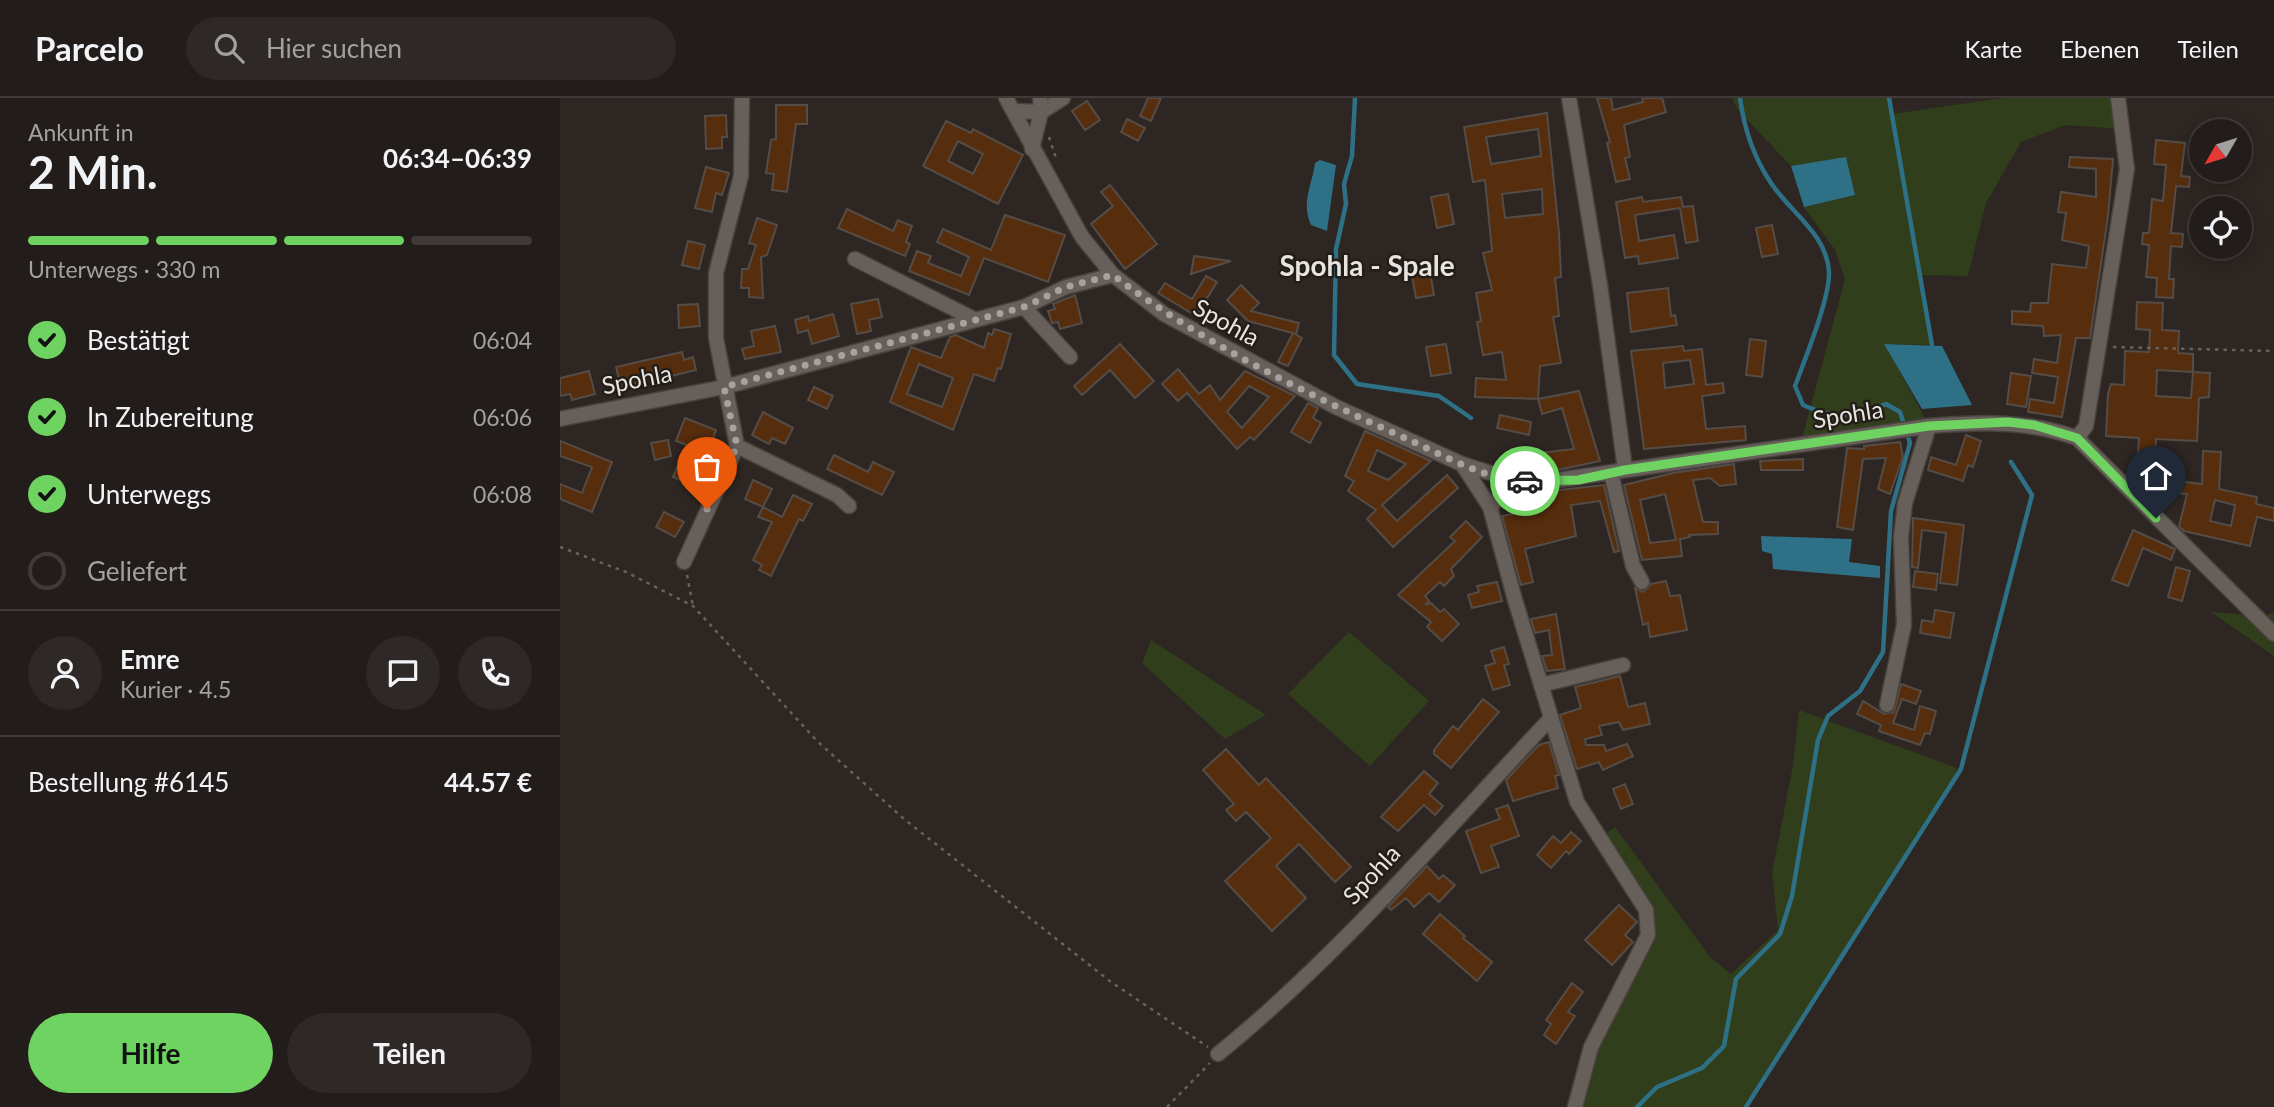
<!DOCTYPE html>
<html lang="de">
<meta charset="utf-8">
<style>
:root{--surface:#221c1a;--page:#2e2927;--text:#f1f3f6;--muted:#a2a1a2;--line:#3f3a39;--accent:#6ed360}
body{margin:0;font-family:Lato,sans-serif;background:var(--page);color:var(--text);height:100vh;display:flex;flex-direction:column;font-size:26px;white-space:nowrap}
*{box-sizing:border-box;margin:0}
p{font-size:23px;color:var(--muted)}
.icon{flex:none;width:38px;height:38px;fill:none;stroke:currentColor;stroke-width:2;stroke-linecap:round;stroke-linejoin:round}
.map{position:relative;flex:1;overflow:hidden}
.drawer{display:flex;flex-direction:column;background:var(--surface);width:560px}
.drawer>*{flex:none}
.needle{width:46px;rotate:231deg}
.controls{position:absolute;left:1629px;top:21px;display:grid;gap:14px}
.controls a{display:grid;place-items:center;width:63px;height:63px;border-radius:50%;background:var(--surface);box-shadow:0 4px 18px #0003,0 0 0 2px var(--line);font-size:35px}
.pin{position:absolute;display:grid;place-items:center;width:60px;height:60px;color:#fff;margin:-72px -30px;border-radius:50% 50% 50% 0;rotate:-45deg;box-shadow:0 0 7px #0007}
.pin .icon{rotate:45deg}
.courier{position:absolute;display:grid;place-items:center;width:70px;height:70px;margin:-35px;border:5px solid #6ed360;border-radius:50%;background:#fff;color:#222;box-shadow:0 2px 9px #0007}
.summary em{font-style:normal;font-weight:700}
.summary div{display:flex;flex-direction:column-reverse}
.summary{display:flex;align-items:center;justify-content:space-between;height:119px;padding:0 28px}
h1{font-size:46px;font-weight:700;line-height:52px}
.bar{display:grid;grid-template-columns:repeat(4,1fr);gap:10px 7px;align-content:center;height:84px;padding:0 28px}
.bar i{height:9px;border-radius:5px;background:var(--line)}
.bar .current{background:var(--accent)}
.bar p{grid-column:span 4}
.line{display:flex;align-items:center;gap:18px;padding:0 28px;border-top:2px solid var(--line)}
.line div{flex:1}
.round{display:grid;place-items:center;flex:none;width:74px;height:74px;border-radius:37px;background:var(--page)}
ol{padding:0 28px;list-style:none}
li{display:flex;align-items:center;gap:21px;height:77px}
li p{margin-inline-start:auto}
li .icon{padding:7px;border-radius:50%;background:var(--accent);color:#111;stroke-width:4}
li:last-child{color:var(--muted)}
li i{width:38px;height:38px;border:4px solid var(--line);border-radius:50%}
.action{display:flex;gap:14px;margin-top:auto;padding:14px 28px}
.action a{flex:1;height:80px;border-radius:42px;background:var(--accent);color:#111;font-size:28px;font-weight:700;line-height:80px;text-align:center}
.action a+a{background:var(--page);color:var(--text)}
header{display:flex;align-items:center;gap:42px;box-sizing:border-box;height:98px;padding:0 35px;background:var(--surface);border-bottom:2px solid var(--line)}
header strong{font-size:33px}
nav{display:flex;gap:38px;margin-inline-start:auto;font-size:24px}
.search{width:490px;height:63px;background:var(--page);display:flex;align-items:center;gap:18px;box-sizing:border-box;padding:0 24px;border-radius:38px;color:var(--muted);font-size:26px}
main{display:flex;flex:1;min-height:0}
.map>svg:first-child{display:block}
</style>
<header>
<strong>Parcelo</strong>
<div class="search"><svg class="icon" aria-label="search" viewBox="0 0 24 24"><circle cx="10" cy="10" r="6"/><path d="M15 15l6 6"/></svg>Hier suchen</div>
<nav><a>Karte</a><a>Ebenen</a><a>Teilen</a></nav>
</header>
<main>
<section class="drawer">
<div class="summary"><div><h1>2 Min.</h1><p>Ankunft in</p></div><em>06:34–06:39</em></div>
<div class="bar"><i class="current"></i><i class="current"></i><i class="current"></i><i></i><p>Unterwegs · 330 m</p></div>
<ol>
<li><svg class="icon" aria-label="check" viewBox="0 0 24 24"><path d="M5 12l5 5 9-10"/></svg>Bestätigt<p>06:04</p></li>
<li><svg class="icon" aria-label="check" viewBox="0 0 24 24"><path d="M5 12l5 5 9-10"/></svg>In Zubereitung<p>06:06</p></li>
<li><svg class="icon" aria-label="check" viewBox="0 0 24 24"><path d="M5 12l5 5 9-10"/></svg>Unterwegs<p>06:08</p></li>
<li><i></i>Geliefert</li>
</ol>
<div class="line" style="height:126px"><a class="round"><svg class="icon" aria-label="person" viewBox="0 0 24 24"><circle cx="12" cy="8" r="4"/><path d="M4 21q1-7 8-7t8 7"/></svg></a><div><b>Emre</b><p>Kurier · 4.5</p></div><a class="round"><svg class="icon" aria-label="chat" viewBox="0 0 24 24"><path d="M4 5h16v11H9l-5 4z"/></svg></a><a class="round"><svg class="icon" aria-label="phone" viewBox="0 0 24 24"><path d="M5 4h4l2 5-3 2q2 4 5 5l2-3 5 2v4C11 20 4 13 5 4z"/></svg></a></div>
<div class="line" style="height:91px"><div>Bestellung #6145</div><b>44.57 €</b></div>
<div class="action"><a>Hilfe</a><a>Teilen</a></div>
</section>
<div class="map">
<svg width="1714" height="1009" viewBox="0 0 1714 1009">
<rect width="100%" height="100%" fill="#2d2622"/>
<g fill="#313e1c">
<polygon points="1172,0 1329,0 1332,16 1443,0 1558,0 1562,31 1505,27 1461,44 1426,105 1408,178 1360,177 1372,247 1325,246 1369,328 1240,348 1285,181 1275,152 1244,109 1295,97 1286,60 1231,68 1178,12"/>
<polygon points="1651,514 1705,518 1714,514 1714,558"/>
<polygon points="789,534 869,603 810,668 728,596"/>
<polygon points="591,542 706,617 665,641 582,565"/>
<polygon points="1239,612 1397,670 1392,687 1186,1009 1015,1009 1031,949 1088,837 1085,812 1040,740 1055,729 1150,859 1171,876 1218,832 1212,775 1233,667"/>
</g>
<g fill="#2e7186">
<polygon points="1286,59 1295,97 1244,109 1231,68"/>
<path d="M760,62L776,67L767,133L751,127C741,104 752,87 755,65Z"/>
<polygon points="1324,246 1382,248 1412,307 1362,311"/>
<polygon points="1201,438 1292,441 1289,464 1320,468 1320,480 1213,471 1212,456 1202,453"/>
</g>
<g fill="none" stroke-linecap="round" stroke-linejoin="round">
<g stroke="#2e7186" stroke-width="4.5">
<polyline points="795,0 792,58 784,86 786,106 776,151 774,257 797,286 879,298 911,320"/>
<polyline points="1329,0 1372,247"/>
<path d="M1077,1009L1097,989L1142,970L1164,948L1176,881L1220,836L1232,798L1258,642L1268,618L1300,593L1323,554L1331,413L1350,345L1340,314L1326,306C1294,318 1275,322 1243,307L1235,288C1245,261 1270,200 1269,174C1267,136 1230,114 1211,85C1194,60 1184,30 1180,0"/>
<polyline points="1186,1009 1401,671 1472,397 1451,364"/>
</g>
</g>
<g fill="#572e0d" stroke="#544c47" stroke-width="2" fill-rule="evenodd">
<polygon points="588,0 601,0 591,23 580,18"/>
<polygon points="1037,0 1051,0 1053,12 1083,4 1082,0 1102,0 1106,14 1064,27 1070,59 1065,60 1070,81 1056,84 1047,45 1050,44"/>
<polygon points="527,3 540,22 525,32 512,13"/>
<polygon points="216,7 247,7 247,26 236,26 227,94 212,92 214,76 206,75 211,42 216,41"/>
<path d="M987,15L999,135L1001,179L995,180L999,218L993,219L1001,265L980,268L978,301L915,299L916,280L946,282L942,254L923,257L917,224L921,223L916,195L932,192L923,155L932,153L925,82L913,84L904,29ZM978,31L981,58L931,66L926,39ZM982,91L983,116L945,120L942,96Z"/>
<polygon points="166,17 167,39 162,39 162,50 146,51 145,18"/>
<polygon points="567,21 585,30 578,43 561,34"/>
<path d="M386,23L411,35L413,31L463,57L438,106L363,68ZM398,43L423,56L413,76L388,63Z"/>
<polygon points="1596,42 1625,45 1621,78 1630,79 1629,89 1616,88 1611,135 1623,136 1622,149 1611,148 1609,181 1614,181 1613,200 1596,199 1597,180 1586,179 1589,147 1582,146 1583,135 1589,135 1592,101 1603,103 1606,67 1594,66"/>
<polygon points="1510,59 1553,61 1548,118 1530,240 1516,240 1502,319 1468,314 1470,301 1494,305 1498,279 1472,275 1474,261 1497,265 1501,237 1484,238 1483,228 1452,226 1452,213 1470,214 1471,205 1488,205 1492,166 1526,170 1529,148 1502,142 1506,115 1498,114 1501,94 1536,99 1536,71 1509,69"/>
<polygon points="146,69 169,75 162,97 156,95 152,114 135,110"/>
<polygon points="550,87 597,146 565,171 531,126 553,108 541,94"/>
<polygon points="888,96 894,126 877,130 871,99"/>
<polygon points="1082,99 1083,104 1121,99 1123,109 1133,108 1138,143 1126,145 1120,110 1075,117 1079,143 1114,137 1118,160 1079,166 1078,158 1065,160 1056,104"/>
<polygon points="287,111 333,133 338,122 352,128 346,144 350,146 345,158 278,130"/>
<polygon points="445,117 505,137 488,184 424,160 409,197 349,173 357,153 371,158 368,165 401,178 409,159 377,144 383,131 431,152"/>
<polygon points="197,120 217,127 207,157 201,159 203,200 189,199 189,190 181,190 182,171 188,171 196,147 189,145"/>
<polygon points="1212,127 1218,156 1202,159 1196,130"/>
<polygon points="128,143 145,147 139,171 122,167"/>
<polygon points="634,158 671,163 631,176"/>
<polygon points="869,168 874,197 856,200 851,171"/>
<polygon points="646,178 657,184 636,218 598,195 605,185 632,201"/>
<polygon points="681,187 699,205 691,213 739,225 736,236 688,223 667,202"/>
<polygon points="1108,190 1111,218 1115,217 1117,227 1071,234 1067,195"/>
<polygon points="515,197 522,225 500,231 498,224 492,225 488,213 495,211 493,206"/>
<polygon points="318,201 322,219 309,222 311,233 297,236 291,206"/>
<path d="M1577,204L1603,205L1602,232L1619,233L1618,255L1633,256V274L1650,275L1649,299L1639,300L1637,343L1596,341L1595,369L1577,368L1579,340L1546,338L1548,296L1551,286L1564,287L1565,253L1589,254L1590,232L1576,231ZM1597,272L1633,274L1631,300L1596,298Z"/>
<polygon points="138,206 140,228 119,230 118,207"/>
<polygon points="273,216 279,238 252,246 248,232 238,235 235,222 248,218 249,223"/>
<polygon points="215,228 221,254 185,261 182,251 194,248 191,233"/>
<path d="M434,231L451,236L441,271L438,270L434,283L414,276L393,332L330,304L351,249L381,260L390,239L396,237L424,250L428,235L432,237ZM359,266L393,280L382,309L347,296Z"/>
<polygon points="733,235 742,240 728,268 718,264"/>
<polygon points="1190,241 1206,243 1202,279 1186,277"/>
<polygon points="560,246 594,283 575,300 550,272 522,297 514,288"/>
<polygon points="886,246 891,275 871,278 866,249"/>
<path d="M1123,248L1124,253L1142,251L1146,287L1163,285L1164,295L1142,298L1146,331L1185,328L1186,342L1084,351L1071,253ZM1130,262L1134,286L1105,290L1103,265Z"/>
<polygon points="122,254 124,262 133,259 136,272 107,279 105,271 80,276 82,284 61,289 56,269"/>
<path d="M618,271L639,296L650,287L660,302L685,273L735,298L694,342L690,339L677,351L627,295L618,303L602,286ZM689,288L709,299L682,330L667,314Z"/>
<polygon points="29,273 35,296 12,302 10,296 0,298 0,280"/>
<polygon points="1451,275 1471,278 1466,309 1447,306"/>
<polygon points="254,289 273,298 267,311 248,302"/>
<polygon points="1019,293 1040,363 988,374 962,369 962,357 1014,351 1002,310 982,316 978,301"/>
<polygon points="748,305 758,310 753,320 761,325 750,345 731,334"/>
<polygon points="203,314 233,330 225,346 212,340 209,346 192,337"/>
<polygon points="940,317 971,324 969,337 937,330"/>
<polygon points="125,320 156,332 148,355 116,343"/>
<path d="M805,333L871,363L822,407L837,423L887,377L898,390L833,449L807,421L816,412L788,393L794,383L785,378ZM817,352L846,366L828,382L808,373Z"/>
<polygon points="1406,337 1421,343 1413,369 1408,367 1403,383 1368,372 1371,359 1396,367"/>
<polygon points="108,342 111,358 95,362 91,345"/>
<polygon points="0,343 52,364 32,414 0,401 0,386 22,395 32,369 0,358"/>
<polygon points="1340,344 1343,359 1330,396 1318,391 1326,360 1303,361 1293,432 1277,429 1287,350 1304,351 1304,348"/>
<path d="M1643,353L1661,354L1659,391L1697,399L1696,406L1714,410V423L1697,419L1690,448L1624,433L1619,428L1627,396L1584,393L1585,379L1642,386ZM1655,402L1675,407L1671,428L1650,423Z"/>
<polygon points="274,357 308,374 313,364 334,374 322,397 267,371"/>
<polygon points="1243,361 1243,372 1201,372 1200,363"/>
<path d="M1174,366L1176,386L1160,388L1150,380L1133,382L1143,424H1158V436L1129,437L1130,439L1120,441L1122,458L1082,462L1064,387L1113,375ZM1105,396L1116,442L1090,445L1080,402Z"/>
<polygon points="118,367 147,380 142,391 113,379"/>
<polygon points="193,382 212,391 203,409 185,401"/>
<polygon points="1044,387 1059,453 1054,454 1040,403 1011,407 1016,438 965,451 973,484 961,487 942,418 957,415 951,408 982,394"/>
<polygon points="233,397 252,406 243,423 239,421 211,478 199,472 202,467 193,462 212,424 198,419 203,409 222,419"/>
<polygon points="104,414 124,424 115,439 96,429"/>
<polygon points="1353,420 1404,427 1397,487 1380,485 1386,435 1362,432 1358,470 1352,469"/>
<polygon points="906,423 922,439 891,471 894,478 884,488 880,484 865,498 869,503 865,507 871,505 880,514 884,511 899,526 882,543 867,529 871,524 838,497 895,443 890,439"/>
<polygon points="1573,432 1615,451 1611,462 1583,450 1568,488 1552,482"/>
<polygon points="1616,469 1630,473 1622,503 1608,499"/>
<polygon points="1355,473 1378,476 1376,492 1353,489"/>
<polygon points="1106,483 1110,498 1120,497 1127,532 1090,539 1088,525 1083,527 1075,490 1083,494 1091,486"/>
<polygon points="937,484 942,503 912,510 908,497 919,494 917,488"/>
<polygon points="1375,512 1394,515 1390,540 1360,535 1362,522 1373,524"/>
<polygon points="996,516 1005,571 987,573 982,558 992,557 989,532 975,535 971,521"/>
<polygon points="944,549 949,566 944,567 950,587 933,592 925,568 935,565 931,553"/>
<polygon points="1060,578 1068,609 1085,605 1090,626 1063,632 1059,624 1039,628 1042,637 1025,641 1026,647 1044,647 1046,653 1067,646 1073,658 1043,672 1039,664 1017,671 1000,617 1021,610 1015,589"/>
<polygon points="1341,586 1361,593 1356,606 1342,601 1333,625 1354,632 1360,608 1376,613 1370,636 1365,635 1360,647 1319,633 1321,627 1297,616 1303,603 1324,616 1334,614"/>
<polygon points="923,601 939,614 891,670 874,656 874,652 893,628 898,632"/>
<polygon points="989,644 999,677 995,678 998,690 953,703 946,682 979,647"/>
<polygon points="666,651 699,687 706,680 791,769 775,784 739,746 716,768 746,800 712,833 665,783 711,740 686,714 676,723 666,712 674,706 643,672"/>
<polygon points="864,673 878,685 869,696 883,708 875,717 864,707 838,733 821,719"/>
<polygon points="1065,686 1073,706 1061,711 1053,691"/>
<polygon points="948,707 959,738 931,748 939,769 921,775 906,733 940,721 936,711"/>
<polygon points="1011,734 1021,743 1009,756 1006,753 991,770 977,757 993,738 1001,745"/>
<polygon points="867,768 879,781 883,777 895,787 879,804 869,795 854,809 846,800 831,812 828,809"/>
<polygon points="1059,807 1077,824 1065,837 1073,844 1052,867 1025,842"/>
<polygon points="880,816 905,838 903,840 932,864 917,883 863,836"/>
<polygon points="1012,885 1023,894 1008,914 1015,918 996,946 984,937 991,926 986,922"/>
</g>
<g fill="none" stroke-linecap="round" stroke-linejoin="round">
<defs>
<g id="minor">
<path d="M446,0L522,139L553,177L604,216L776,309L902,366L956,383L984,384L1369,328C1421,324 1467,322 1517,340L1714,536"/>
<polyline points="1009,0 1040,187 1065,371"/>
<polyline points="454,13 481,14 503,0"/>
<polyline points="472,51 481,14 480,0"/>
<polyline points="295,161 414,221"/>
<polyline points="464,209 510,259"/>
<polyline points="0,321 164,289 464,209 506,189 553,177"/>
<polyline points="1517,340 1526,328 1567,71 1558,0"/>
<polyline points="177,348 277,397 289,408"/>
<polyline points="902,366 930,409 955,502 1017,704 1086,812 1088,837 1031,949 1015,1009"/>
<polyline points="1051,375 1073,468 1082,484"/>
<polyline points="930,409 956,383"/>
<polyline points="124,464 177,348 156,240 156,175 181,78 182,0"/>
<polyline points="981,587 1063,567"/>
<polyline points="1327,607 1344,527 1341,439 1345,405 1369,328"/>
<path d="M658,956C780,857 883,734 991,620"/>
</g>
</defs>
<use href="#minor" stroke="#48423e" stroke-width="17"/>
<g stroke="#68625e" stroke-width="2.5" stroke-dasharray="3.5 5" stroke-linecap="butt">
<polyline points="489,39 497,63"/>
<polyline points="1553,249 1714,253"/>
<polyline points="0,449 66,474 133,508 258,644 344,721 551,884 648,949"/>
<polyline points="127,477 133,508"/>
<polyline points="607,1009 650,965"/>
</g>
<use href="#minor" stroke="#675f5a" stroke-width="14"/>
</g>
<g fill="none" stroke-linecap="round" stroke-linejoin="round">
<path stroke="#a7a29e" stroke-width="7" stroke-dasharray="0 12.6" d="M147,411L177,348L164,289L464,209L506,189L553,177C642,245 743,294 845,340C883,357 923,381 965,383"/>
<polyline stroke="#6ed360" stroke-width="9" points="965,383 1018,382 1065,372 1369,328 1448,324 1474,327 1517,340 1596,420"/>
</g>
<g text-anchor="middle" stroke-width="5" stroke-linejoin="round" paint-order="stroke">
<g font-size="24" fill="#e8e4e1" stroke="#231d18">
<text transform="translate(666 225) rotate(29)" y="8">Spohla</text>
<text transform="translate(77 282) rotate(-11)" y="8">Spohla</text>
<text transform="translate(1288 317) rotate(-9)" y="8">Spohla</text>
<text transform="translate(812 777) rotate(-47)" y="8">Spohla</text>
</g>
<g font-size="28" font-weight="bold" fill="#e8e4e1" stroke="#231d18">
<text x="807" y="178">Spohla - Spale</text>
</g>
</g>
</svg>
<div class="controls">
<a><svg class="needle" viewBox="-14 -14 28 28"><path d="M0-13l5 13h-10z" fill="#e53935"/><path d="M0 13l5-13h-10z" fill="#a2a1a2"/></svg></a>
<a><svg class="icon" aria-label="locate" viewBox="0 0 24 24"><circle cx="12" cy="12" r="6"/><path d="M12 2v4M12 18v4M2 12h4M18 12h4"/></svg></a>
</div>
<div class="pin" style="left:147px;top:411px;background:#ea580c"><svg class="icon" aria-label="bag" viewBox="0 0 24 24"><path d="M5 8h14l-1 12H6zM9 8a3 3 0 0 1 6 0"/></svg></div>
<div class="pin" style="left:1596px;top:420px;background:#1f2937"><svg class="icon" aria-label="home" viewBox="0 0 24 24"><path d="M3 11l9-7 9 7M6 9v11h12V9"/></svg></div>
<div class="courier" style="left:965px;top:383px"><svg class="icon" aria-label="car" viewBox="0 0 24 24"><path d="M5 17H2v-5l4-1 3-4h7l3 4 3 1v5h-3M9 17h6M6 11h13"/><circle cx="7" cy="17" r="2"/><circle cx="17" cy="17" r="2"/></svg></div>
</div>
</main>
